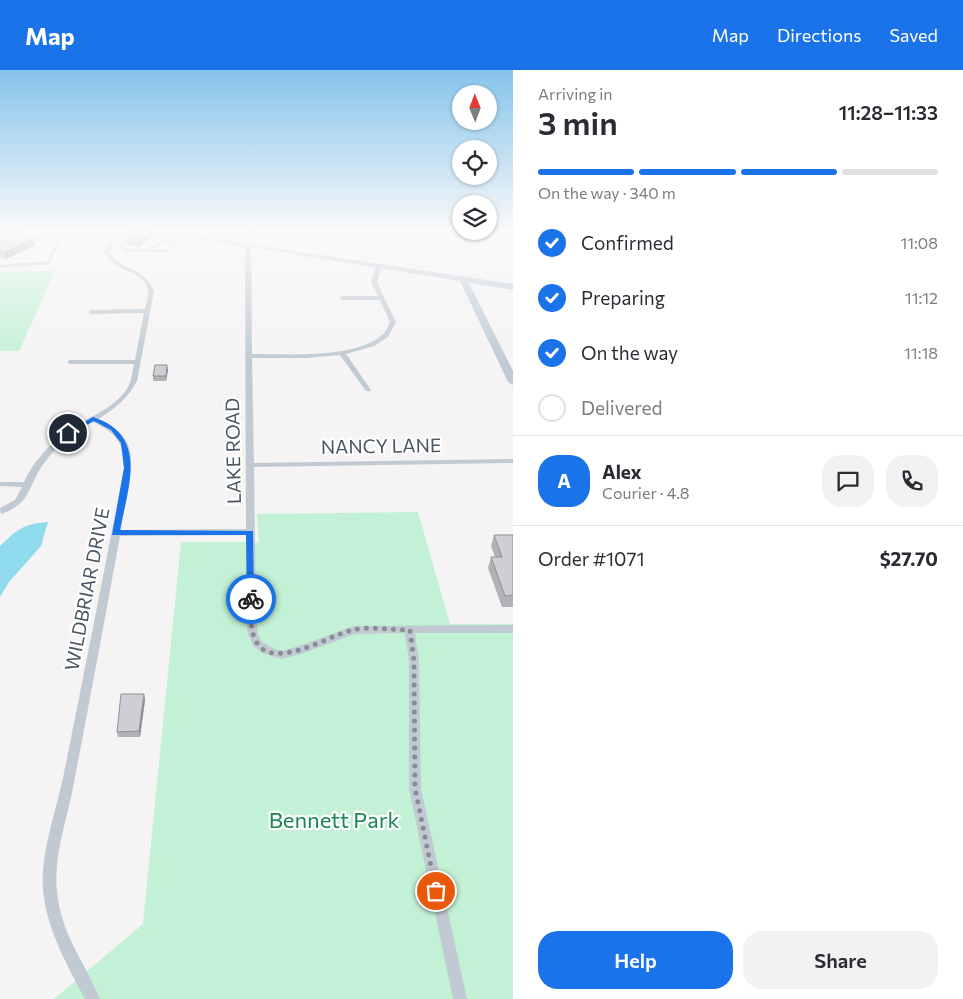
<!DOCTYPE html>
<meta charset="utf-8">
<style>
:root{--surface:#fff;--page:#f2f2f3;--text:#2b2b33;--muted:#7c7c81;--line:#e1e1e2;--accent:#1a73e8}
body{margin:0;font-family:Commissioner,sans-serif;background:var(--page);color:var(--text);height:100vh;display:flex;flex-direction:column;font-size:19px;white-space:nowrap}
*{box-sizing:border-box;margin:0}
p{font-size:16px;color:var(--muted)}
.icon{flex:none;width:28px;height:28px;fill:none;stroke:currentColor;stroke-width:2;stroke-linecap:round;stroke-linejoin:round}
.map{position:relative;flex:1;overflow:hidden}
.details{display:flex;flex-direction:column;background:var(--surface);width:450px}
.details>*{flex:none}
.needle{width:32px;rotate:359deg}
.buttons{position:absolute;left:452px;top:15px;display:grid;gap:10px}
.buttons a{display:grid;place-items:center;width:45px;height:45px;border-radius:50%;background:var(--surface);box-shadow:0 1px 4px #0004;font-size:25px}
.pin{position:absolute;display:grid;place-items:center;width:42px;height:42px;color:#fff;margin:-21px;border:2px solid #fff;border-radius:50%;box-shadow:0 1px 5px #0007}
.courier{position:absolute;display:grid;place-items:center;width:50px;height:50px;margin:-25px;border:4px solid #1a73e8;border-radius:50%;background:#fff;color:#222;box-shadow:0 1px 6px #0007}
.overview em{font-style:normal;font-weight:600}
.overview div{display:flex;flex-direction:column-reverse}
.overview{display:flex;align-items:center;justify-content:space-between;height:85px;padding:0 25px}
h1{font-size:32px;font-weight:600;line-height:38px}
.bar{display:grid;grid-template-columns:repeat(4,1fr);gap:8px 5px;align-content:center;height:60px;padding:0 25px}
.bar i{height:6px;border-radius:4px;background:var(--line)}
.bar .active{background:var(--accent)}
.bar p{grid-column:span 4}
.line{display:flex;align-items:center;gap:12px;padding:0 25px;border-top:1px solid var(--line)}
.line div{flex:1}
.round{display:grid;place-items:center;flex:none;width:52px;height:52px;border-radius:20px;background:var(--page)}
ol{padding:0 25px;list-style:none}
li{display:flex;align-items:center;gap:15px;height:55px}
li p{margin-inline-start:auto}
li .icon{padding:5px;border-radius:50%;background:var(--accent);color:#fff;stroke-width:4}
li:last-child{color:var(--muted)}
li i{width:28px;height:28px;border:2px solid var(--line);border-radius:50%}
.primary-button{display:flex;gap:10px;margin-top:auto;padding:10px 25px}
.primary-button a{flex:1;height:58px;border-radius:20px;background:var(--accent);color:#fff;font-size:20px;font-weight:600;line-height:58px;text-align:center}
.primary-button a+a{background:var(--page);color:var(--text)}
header{display:flex;align-items:center;gap:30px;box-sizing:border-box;height:70px;padding:0 25px;background:var(--accent);color:#fff}
header strong{font-size:24px}
nav{display:flex;gap:28px;margin-inline-start:auto;font-size:18px}
main{display:flex;flex:1;min-height:0}
.map>svg:first-child{display:block}
</style>
<header>
<strong>Map</strong>
<nav><a>Map</a><a>Directions</a><a>Saved</a></nav>
</header>
<main>
<div class="map">
<svg width="513" height="929" viewBox="0 0 513 929">
<rect width="100%" height="100%" fill="#f5f3f3"/>
<g fill="#c3f1d5">
<polygon points="55,201 19,281 0,281 0,202"/>
<polygon points="418,442 450,554 513,554 513,929 54,929 143,854 181,472 259,472 257,444"/>
</g>
<path fill="#90daee" d="M48,452L41,476L9,512L0,527V476C18,459 23,454 48,452Z"/>
<g fill="none" stroke-linecap="round" stroke-linejoin="round">
<g stroke="#c1cad2" stroke-width="3">
<polyline points="135,162 123,173 122,177 126,180 166,181 181,166"/>
<polyline points="149,181 163,171 176,172"/>
<polyline points="0,196 48,193 61,165"/>
</g>
<g fill="#c1cad2" fill-rule="evenodd">
<path d="M113,162H117L110,182C122,203 143,195 154,221L137,311C128,328 115,339 98,349C133,365 135,383 128,418C126,432 123,446 121,460L246,459L245,177L248,175L251,177L252,284C287,284 355,289 382,265C386,262 388,256 390,252L380,230H342L339,228L342,226H378L371,212L376,196L379,194L382,196L377,212L396,252L388,267L374,276L346,284L371,320L370,321H366L340,285L306,288H252L254,393L513,389V393L254,397L256,549L258,564L261,571L273,578L281,581L296,577L354,556L513,555V563H415L419,591L421,719L467,929H453L409,719V591L405,563L355,564L301,584L281,589L265,584L253,576L248,564L246,549V465L120,466C105,548 90,630 74,712C68,748 53,784 57,821C61,865 84,890 100,929H85C67,895 47,860 43,820C40,782 58,736 65,698C85,598 105,498 124,398C124,372 116,363 93,352C74,362 58,374 45,392C27,415 33,433 1,444L0,438L15,430L22,417L0,416V412H24C33,392 49,375 66,362L50,357V353H53L71,358C91,346 123,335 131,310C132,305 133,299 134,294H70L67,292L70,290H135L144,243L91,244L88,242L91,240L145,239C146,233 149,225 148,220C145,204 125,202 114,194C109,191 107,187 104,182L111,166H53L35,170L32,168L53,164H112Z"/>
<polygon points="235,162 239,162 232,175 228,175 227,174"/>
</g>
<polygon fill="#c1cbd6" fill-rule="evenodd" points="153,162 170,162 513,214 513,220 469,213 513,301 513,315 508,312 460,211"/>
</g>
<g fill="#b0b2b7">
<polygon points="0,162 34,168 35,175 6,189 0,187"/>
<polygon points="152,167 138,177 126,175 125,168"/>
<polygon points="168,300 166,311 153,311 153,306"/>
<polygon points="494,465 513,465 513,537 502,537 488,498 491,487 495,487 491,476"/>
<polygon points="144,624 145,630 140,667 118,667 117,662"/>
</g>
<g fill="#909195">
<polygon points="21,162 23,168 16,165"/>
<polygon points="150,162 152,162 152,167 138,177 137,170"/>
<polygon points="34,168 35,175 6,189 5,182"/>
<polygon points="167,295 168,300 166,311 166,306"/>
<polygon points="144,624 145,630 140,667 139,661"/>
</g>
<g fill="#cdcfd5" stroke="#909195">
<polygon points="0,162 21,162 16,165 34,168 5,182 0,181"/>
<polygon points="135,162 150,162 137,170 125,168"/>
<polygon points="155,295 167,295 166,306 153,306"/>
<polygon points="494,465 513,465 513,525 505,526 491,487 502,487"/>
<polygon points="121,624 144,624 139,661 117,662"/>
</g>
<linearGradient id="sky" x2="0" y2="1"><stop stop-color="#85c3ea"/><stop offset="0.55" stop-color="#fafafa"/><stop offset="1" stop-color="#fafafa" stop-opacity="0"/></linearGradient>
<rect width="513" height="292" fill="url(#sky)"/>
<path fill="#1a73e8" d="M93,347C149,365 128,417 120,460L253,461L254,531H248L247,529L246,465H112L124,398L121,373L111,360L94,351L70,364L65,363Z"/>
<g fill="none" stroke-linecap="round" stroke-linejoin="round">
<path stroke="#868d94" stroke-width="5" stroke-dasharray="0 9" d="M251,529C251,540 250,553 253,564C265,607 327,566 352,560C370,556 392,560 410,560L414,591L415,718L436,821"/>
</g>
<g text-anchor="middle" stroke-width="4.5" stroke-linejoin="round" paint-order="stroke">
<g font-size="19" fill="#4a5661" stroke="#fff">
<text transform="translate(381 376) rotate(-1)" y="7">NANCY LANE</text>
<text transform="translate(233 381) rotate(-91)" y="7">LAKE ROAD</text>
<text transform="translate(87 519) rotate(-79)" y="7">WILDBRIAR DRIVE</text>
</g>
<g font-size="22" fill="#17864f" stroke="#fff">
<text x="334" y="758">Bennett Park</text>
</g>
</g>
</svg>
<div class="buttons">
<a><svg class="needle" viewBox="-14 -14 28 28"><path d="M0-13l5 13h-10z" fill="#e53935"/><path d="M0 13l5-13h-10z" fill="#7c7c81"/></svg></a>
<a><svg class="icon" aria-label="locate" viewBox="0 0 24 24"><circle cx="12" cy="12" r="6"/><path d="M12 2v4M12 18v4M2 12h4M18 12h4"/></svg></a>
<a><svg class="icon" aria-label="layers" viewBox="0 0 24 24"><path d="M12 4l9 5-9 5-9-5zM3 14l9 5 9-5"/></svg></a>
</div>
<div class="pin" style="left:436px;top:821px;background:#ea580c"><svg class="icon" aria-label="bag" viewBox="0 0 24 24"><path d="M5 8h14l-1 12H6zM9 8a3 3 0 0 1 6 0"/></svg></div>
<div class="pin" style="left:68px;top:363px;background:#1f2937"><svg class="icon" aria-label="home" viewBox="0 0 24 24"><path d="M3 11l9-7 9 7M6 9v11h12V9"/></svg></div>
<div class="courier" style="left:251px;top:529px"><svg class="icon" aria-label="bike" viewBox="0 0 24 24"><circle cx="6" cy="16" r="4"/><circle cx="18" cy="16" r="4"/><path d="M6 16l4-8h5l3 8M10 8l3 8H6M13 5h3"/></svg></div>
</div>
<section class="details">
<div class="overview"><div><h1>3 min</h1><p>Arriving in</p></div><em>11:28–11:33</em></div>
<div class="bar"><i class="active"></i><i class="active"></i><i class="active"></i><i></i><p>On the way · 340 m</p></div>
<ol>
<li><svg class="icon" aria-label="check" viewBox="0 0 24 24"><path d="M5 12l5 5 9-10"/></svg>Confirmed<p>11:08</p></li>
<li><svg class="icon" aria-label="check" viewBox="0 0 24 24"><path d="M5 12l5 5 9-10"/></svg>Preparing<p>11:12</p></li>
<li><svg class="icon" aria-label="check" viewBox="0 0 24 24"><path d="M5 12l5 5 9-10"/></svg>On the way<p>11:18</p></li>
<li><i></i>Delivered</li>
</ol>
<div class="line" style="height:90px"><b class="round" style="background:var(--accent);color:#fff">A</b><div><b>Alex</b><p>Courier · 4.8</p></div><a class="round"><svg class="icon" aria-label="chat" viewBox="0 0 24 24"><path d="M4 5h16v11H9l-5 4z"/></svg></a><a class="round"><svg class="icon" aria-label="phone" viewBox="0 0 24 24"><path d="M5 4h4l2 5-3 2q2 4 5 5l2-3 5 2v4C11 20 4 13 5 4z"/></svg></a></div>
<div class="line" style="height:65px"><div>Order #1071</div><b>$27.70</b></div>
<div class="primary-button"><a>Help</a><a>Share</a></div>
</section>
</main>
